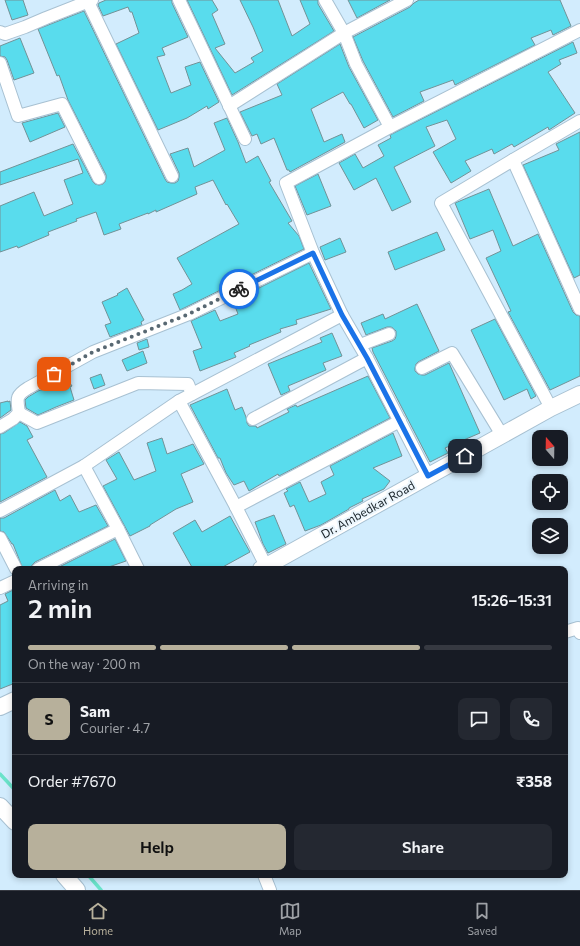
<!DOCTYPE html>
<meta charset="utf-8">
<style>
:root{--surface:#171b24;--page:#242831;--text:#f1f3f6;--muted:#9ea1a6;--line:#363941;--accent:#b7b09b}
body{margin:0;font-family:Commissioner,sans-serif;background:var(--page);color:var(--text);height:100vh;display:flex;flex-direction:column;font-size:15px;white-space:nowrap}
*{box-sizing:border-box;margin:0}
p{font-size:13px;color:var(--muted)}
.icon{flex:none;width:22px;height:22px;fill:none;stroke:currentColor;stroke-width:2;stroke-linecap:round;stroke-linejoin:round}
.map{position:relative;flex:1;overflow:hidden}
.sheet{position:absolute;left:12px;top:566px;width:556px;height:312px;display:flex;flex-direction:column;background:var(--surface);border-radius:8px;box-shadow:0 2px 6px #0003}
.sheet>*{flex:none}
.needle{width:26px;rotate:340deg}
.fabs{position:absolute;left:532px;top:430px;display:grid;gap:8px}
.fabs a{display:grid;place-items:center;width:36px;height:36px;border-radius:8px;background:var(--surface);box-shadow:0 2px 6px #0003;font-size:20px}
.pin{position:absolute;display:grid;place-items:center;width:34px;height:34px;color:#fff;margin:-17px;border-radius:8px;box-shadow:0 2px 6px #0006}
.courier{position:absolute;display:grid;place-items:center;width:40px;height:40px;margin:-20px;border:3px solid #1a73e8;border-radius:50%;background:#fff;color:#222;box-shadow:0 1px 5px #0007}
.overview em{font-style:normal;font-weight:600}
.overview div{display:flex;flex-direction:column-reverse}
.overview{display:flex;align-items:center;justify-content:space-between;height:68px;padding:0 16px}
h1{font-size:26px;font-weight:600;line-height:30px}
.bar{display:grid;grid-template-columns:repeat(4,1fr);gap:6px 4px;align-content:center;height:48px;padding:0 16px}
.bar i{height:5px;border-radius:3px;background:var(--line)}
.bar .current{background:var(--accent)}
.bar p{grid-column:span 4}
.line{display:flex;align-items:center;gap:10px;padding:0 16px;border-top:1px solid var(--line)}
.line div{flex:1}
.round{display:grid;place-items:center;flex:none;width:42px;height:42px;border-radius:8px;background:var(--page)}
.button{display:flex;gap:8px;margin-top:auto;padding:8px 16px}
.button a{flex:1;height:46px;border-radius:8px;background:var(--accent);color:#111;font-size:16px;font-weight:600;line-height:46px;text-align:center}
.button a+a{background:var(--page);color:var(--text)}
.tab-bar{display:flex;justify-content:space-around;align-items:center;height:56px;border-top:1px solid var(--line);background:var(--surface);font-size:11px;color:var(--muted)}
.tab-bar a{display:grid;justify-items:center;gap:2px}
.tab-bar .current{color:var(--accent)}
.map>svg:first-child{display:block}
</style>
<div class="map">
<svg width="580" height="890" viewBox="0 0 580 890">
<rect width="100%" height="100%" fill="#d2ecfd"/>
<g fill="none" stroke-linecap="round" stroke-linejoin="round">
<g stroke="#6ae3ca" stroke-width="3.5">
<polyline points="0,774 15,790"/>
<polyline points="88,875 101,890"/>
</g>
</g>
<g fill="#59dced" stroke="#729297">
<polygon points="5,0 23,0 28,15 12,20"/>
<polygon points="106,0 172,0 172,3 188,37 162,48 165,55 157,57 171,93 191,85 185,67 200,62 219,102 208,109 207,106 187,118 158,130 116,44 139,33 132,12 130,12 128,7 103,16 98,5 99,3"/>
<polygon points="187,0 212,0 218,10 212,14 225,44 215,48 235,73 254,62 251,58 263,51 253,27 240,0 278,0 292,36 310,24 300,0 318,0 318,4 334,31 232,95"/>
<polygon points="348,0 390,0 357,18"/>
<polygon points="419,0 560,0 571,26 553,35 551,30 531,38 535,45 455,85 453,80 420,92 424,101 393,117 363,61 353,37 410,7 414,3"/>
<polygon points="84,11 165,179 167,182 171,183 175,183 178,181 179,177 179,173 170,154 188,148 194,167 225,150 214,123 227,118 238,142 246,163 258,156 271,181 269,182 292,221 288,223 299,236 304,249 180,310 173,294 182,290 192,284 177,258 239,224 227,204 226,205 213,180 195,187 197,194 156,212 156,210 148,214 148,213 119,224 121,229 104,235 96,212 76,219 77,221 48,232 49,235 18,248 17,246 0,252 0,206 34,192 44,216 73,204 64,180 83,173 78,159 0,185 0,172 73,144 93,182 95,184 99,185 103,184 105,182 106,178 106,175 68,100 59,75 57,76 38,29"/>
<polygon points="20,38 34,73 14,80 7,60 5,57 0,56 0,46"/>
<polygon points="573,42 577,53 559,60 561,64 548,72 575,113 549,130 548,127 514,147 512,144 494,154 492,149 465,161 471,171 451,183 433,152 456,139 447,120 426,127 435,146 394,167 411,202 392,211 376,178 354,190 339,163 355,154 363,168 384,156 378,145 391,138 390,135"/>
<polygon points="340,44 349,67 378,120 364,128 351,104 350,104 343,92 311,109 324,142 342,134 345,142 290,172 289,170 287,170 274,138 261,144 257,134 252,136 240,112 282,95 277,84"/>
<polygon points="58,113 65,127 30,142 22,123"/>
<polygon points="580,132 580,275 574,278 523,165 559,150 556,144"/>
<polygon points="318,174 331,206 307,215 295,186"/>
<polygon points="489,189 513,246 538,234 573,312 576,315 580,316 580,376 550,390 508,312 511,311 486,258 501,251 493,230 470,239 455,203"/>
<polygon points="437,232 445,250 395,270 388,252"/>
<polygon points="340,238 346,252 325,260 320,247"/>
<polygon points="309,263 331,309 296,320 297,324 280,329 281,332 249,345 250,346 234,353 236,357 200,371 193,351 202,348 191,321 215,310 220,321 238,314 233,301"/>
<polygon points="127,288 144,320 141,322 142,325 110,337 105,325 111,323 102,302 118,295 117,294"/>
<polygon points="417,304 439,351 418,362 416,364 415,368 415,371 418,374 422,375 425,375 449,363 480,433 445,448 448,453 430,462 373,352 372,348 392,341 395,339 396,336 396,331 393,328 391,327 387,327 366,335 361,323 383,314 385,319"/>
<polygon points="495,319 536,396 531,399 527,389 504,400 471,330"/>
<polygon points="332,333 342,356 323,363 326,370 288,386 290,391 281,395 268,364 322,342 320,338"/>
<polygon points="147,339 149,347 139,350 137,343"/>
<polygon points="143,351 147,363 127,371 122,360"/>
<polygon points="101,374 105,385 94,389 90,378"/>
<polygon points="65,376 72,386 70,387 74,400 56,407 38,415 26,408 25,400 28,397 38,391 50,387 49,386"/>
<polygon points="368,376 390,418 279,476 278,474 249,491 244,481 234,485 226,473 220,458 218,458 190,405 227,389 235,410 242,407 246,417 247,423 249,426 256,426 257,428 289,412 287,409 296,405 297,407"/>
<polygon points="8,401 8,402 10,401 11,410 0,418 0,403"/>
<polygon points="20,422 27,426 33,437 27,440 47,477 0,502 0,434 4,433"/>
<polygon points="393,433 402,456 373,468 390,481 384,489 362,499 363,501 349,508 349,509 321,525 305,531 294,505 290,507 284,493 288,491 286,489 300,482 309,502 326,494 321,482 334,475 330,466"/>
<polygon points="162,438 167,454 193,444 204,464 181,474 193,502 176,509 150,525 150,526 130,536 103,486 117,479 106,460 119,452 134,480 156,471 147,443"/>
<polygon points="55,490 60,501 70,495 79,512 96,505 108,526 35,562 32,565 31,569 23,569 13,544 12,544 4,532 0,531 0,518 4,518"/>
<polygon points="274,515 286,544 268,553 263,544 255,522"/>
<polygon points="230,516 250,552 219,569 193,569 173,533 195,520 202,532"/>
<polygon points="115,539 126,561 103,569 55,569"/>
<polygon points="15,589 15,683 0,689 0,605 8,601 5,594"/>
</g>
<g fill="none" stroke-linecap="round" stroke-linejoin="round">
<defs>
<g id="minor">
<polyline points="179,0 245,139"/>
<polyline points="325,0 344,33 356,64 390,127"/>
<polyline points="88,2 172,176"/>
<polyline points="0,32 5,34 25,27 46,18 92,0"/>
<polyline points="0,63 18,116 62,104 99,178"/>
<polyline points="229,106 344,33 407,0"/>
<polyline points="513,160 580,309"/>
<polyline points="360,345 389,334"/>
<polyline points="422,368 452,353 502,435"/>
<polyline points="551,408 441,203 513,160 580,121"/>
<polyline points="19,413 37,423 138,383 188,384 192,394"/>
<polyline points="253,419 367,358"/>
<path d="M0,427L13,419L19,413C17,399 15,396 28,388L93,352L189,314L313,253"/>
<polyline points="84,466 118,529 138,569"/>
<polyline points="428,476 367,358 342,315 313,253 286,183 390,127 580,30"/>
<polyline points="236,507 400,421"/>
<polyline points="0,511 84,466 179,401"/>
<polyline points="0,538 16,569"/>
<polyline points="266,566 236,507 179,401 342,315"/>
<polyline points="38,569 118,529"/>
<polyline points="0,588 15,581"/>
<polyline points="565,632 578,628 580,633"/>
<polyline points="264,875 270,890"/>
</g>
<g id="tertiary">
<polyline points="261,569 551,408 580,394"/>
<polyline points="0,707 15,700"/>
<polyline points="0,806 15,822"/>
<polyline points="64,875 77,890"/>
</g>
</defs>
<use href="#minor" stroke="#a8c1d2" stroke-width="14"/>
<use href="#tertiary" stroke="#a8c1d2" stroke-width="18"/>
<use href="#minor" stroke="#fff" stroke-width="12"/>
<use href="#tertiary" stroke="#fff" stroke-width="16"/>
</g>
<g fill="none" stroke-linecap="round" stroke-linejoin="round">
<polyline stroke="#586872" stroke-width="4" stroke-dasharray="0 7.2" points="54,374 93,352 189,314 239,289"/>
<polyline stroke="#1a73e8" stroke-width="5" points="239,289 313,253 342,315 367,358 428,476 465,456"/>
</g>
<g text-anchor="middle" stroke-width="4" stroke-linejoin="round" paint-order="stroke">
<g font-size="12" fill="#172127" stroke="#ecf6fd">
<text transform="translate(368 510) rotate(-29)" y="4">Dr. Ambedkar Road</text>
</g>
</g>
</svg>
<div class="fabs">
<a><svg class="needle" viewBox="-14 -14 28 28"><path d="M0-13l5 13h-10z" fill="#e53935"/><path d="M0 13l5-13h-10z" fill="#9ea1a6"/></svg></a>
<a><svg class="icon" aria-label="locate" viewBox="0 0 24 24"><circle cx="12" cy="12" r="6"/><path d="M12 2v4M12 18v4M2 12h4M18 12h4"/></svg></a>
<a><svg class="icon" aria-label="layers" viewBox="0 0 24 24"><path d="M12 4l9 5-9 5-9-5zM3 14l9 5 9-5"/></svg></a>
</div>
<div class="pin" style="left:54px;top:374px;background:#ea580c"><svg class="icon" aria-label="bag" viewBox="0 0 24 24"><path d="M5 8h14l-1 12H6zM9 8a3 3 0 0 1 6 0"/></svg></div>
<div class="pin" style="left:465px;top:456px;background:#1f2937"><svg class="icon" aria-label="home" viewBox="0 0 24 24"><path d="M3 11l9-7 9 7M6 9v11h12V9"/></svg></div>
<div class="courier" style="left:239px;top:289px"><svg class="icon" aria-label="bike" viewBox="0 0 24 24"><circle cx="6" cy="16" r="4"/><circle cx="18" cy="16" r="4"/><path d="M6 16l4-8h5l3 8M10 8l3 8H6M13 5h3"/></svg></div>
<section class="sheet">
<div class="overview"><div><h1>2 min</h1><p>Arriving in</p></div><em>15:26–15:31</em></div>
<div class="bar"><i class="current"></i><i class="current"></i><i class="current"></i><i></i><p>On the way · 200 m</p></div>
<div class="line" style="height:72px"><b class="round" style="background:var(--accent);color:#111">S</b><div><b>Sam</b><p>Courier · 4.7</p></div><a class="round"><svg class="icon" aria-label="chat" viewBox="0 0 24 24"><path d="M4 5h16v11H9l-5 4z"/></svg></a><a class="round"><svg class="icon" aria-label="phone" viewBox="0 0 24 24"><path d="M5 4h4l2 5-3 2q2 4 5 5l2-3 5 2v4C11 20 4 13 5 4z"/></svg></a></div>
<div class="line" style="height:52px"><div>Order #7670</div><b>₹358</b></div>
<div class="button"><a>Help</a><a>Share</a></div>
</section>
</div>
<nav class="tab-bar">
<a class="current"><svg class="icon" aria-label="home" viewBox="0 0 24 24"><path d="M3 11l9-7 9 7M6 9v11h12V9"/></svg>Home</a>
<a><svg class="icon" aria-label="map" viewBox="0 0 24 24"><path d="M3 6l6-2 6 2 6-2v14l-6 2-6-2-6 2zM9 4v14M15 6v14"/></svg>Map</a>
<a><svg class="icon" aria-label="saved" viewBox="0 0 24 24"><path d="M7 4h10v16l-5-4-5 4z"/></svg>Saved</a>
</nav>
